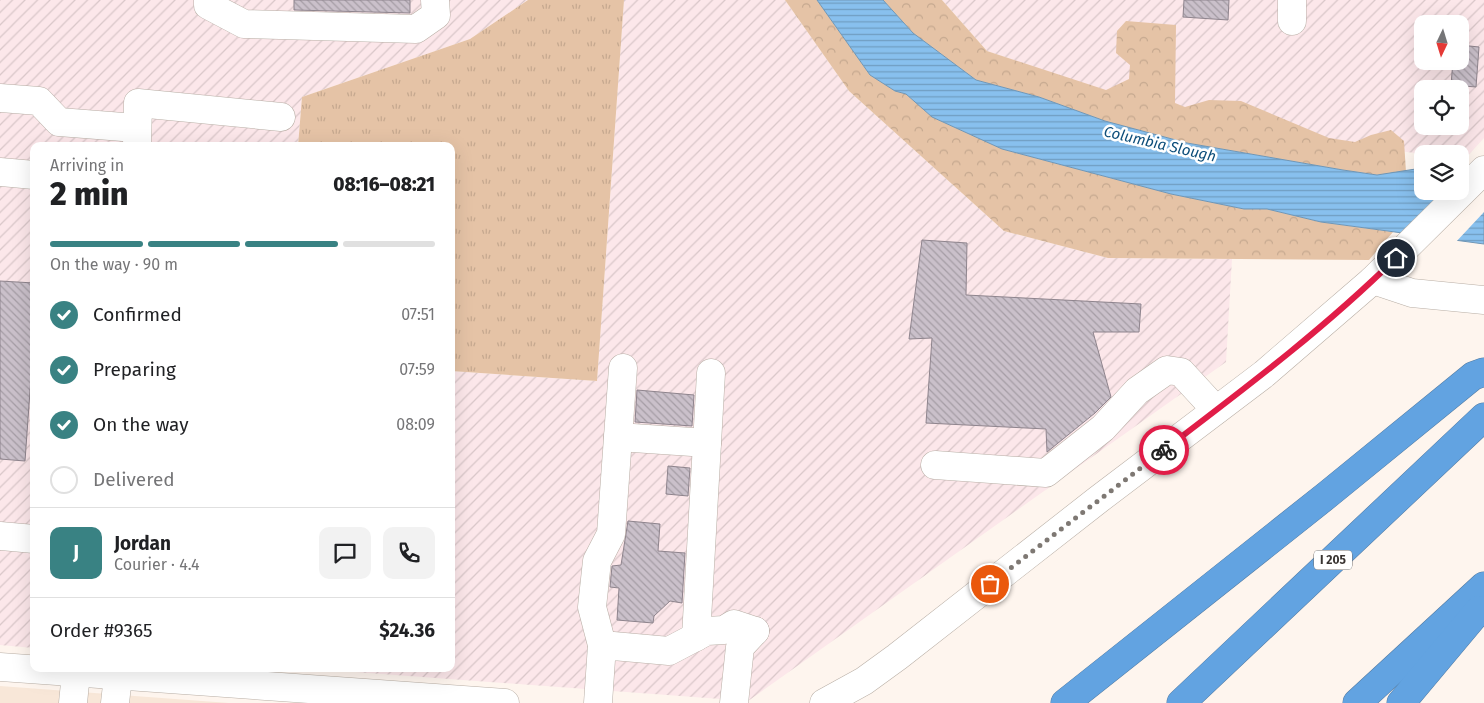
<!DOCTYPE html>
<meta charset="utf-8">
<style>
:root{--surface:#fff;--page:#f2f2f2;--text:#202124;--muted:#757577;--line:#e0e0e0;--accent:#398283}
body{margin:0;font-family:"Fira Sans",sans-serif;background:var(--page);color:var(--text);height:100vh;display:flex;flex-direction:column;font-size:19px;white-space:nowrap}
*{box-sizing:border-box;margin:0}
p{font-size:16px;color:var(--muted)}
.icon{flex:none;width:28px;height:28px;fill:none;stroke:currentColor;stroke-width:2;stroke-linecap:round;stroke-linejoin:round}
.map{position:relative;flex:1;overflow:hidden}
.details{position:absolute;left:30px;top:142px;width:425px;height:530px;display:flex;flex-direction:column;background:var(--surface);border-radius:10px;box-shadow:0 5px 20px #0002}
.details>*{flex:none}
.needle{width:32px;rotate:184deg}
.tools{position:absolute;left:1414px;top:15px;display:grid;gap:10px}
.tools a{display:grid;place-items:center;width:55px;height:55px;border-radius:10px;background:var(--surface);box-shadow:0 5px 20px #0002;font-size:25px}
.pin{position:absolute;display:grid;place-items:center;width:42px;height:42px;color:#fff;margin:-21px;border:2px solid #fff;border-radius:50%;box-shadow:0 1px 5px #0007}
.courier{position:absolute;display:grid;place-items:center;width:50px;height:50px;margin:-25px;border:4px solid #e11d48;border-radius:50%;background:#fff;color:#222;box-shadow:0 1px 6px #0007}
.summary em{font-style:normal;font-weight:800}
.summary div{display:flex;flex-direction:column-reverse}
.summary{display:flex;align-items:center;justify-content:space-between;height:85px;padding:0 20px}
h1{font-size:32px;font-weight:800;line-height:38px}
.bar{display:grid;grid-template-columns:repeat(4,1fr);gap:8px 5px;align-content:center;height:60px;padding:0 20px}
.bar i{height:6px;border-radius:4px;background:var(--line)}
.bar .on{background:var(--accent)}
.bar p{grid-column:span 4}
.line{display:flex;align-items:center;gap:12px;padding:0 20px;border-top:1px solid var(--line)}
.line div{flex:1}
.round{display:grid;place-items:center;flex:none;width:52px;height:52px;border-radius:10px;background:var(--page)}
ol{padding:0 20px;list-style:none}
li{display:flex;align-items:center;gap:15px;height:55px}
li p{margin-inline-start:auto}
li .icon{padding:5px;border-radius:50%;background:var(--accent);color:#fff;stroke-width:4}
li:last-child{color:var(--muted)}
li i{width:28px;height:28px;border:2px solid var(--line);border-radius:50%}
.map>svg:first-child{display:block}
</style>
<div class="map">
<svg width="1484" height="703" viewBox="0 0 1484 703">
<defs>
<pattern id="industrial-furrows" width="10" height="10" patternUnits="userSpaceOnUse" patternTransform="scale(1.25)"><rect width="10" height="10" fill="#fce7ea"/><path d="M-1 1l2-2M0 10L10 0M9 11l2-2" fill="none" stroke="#d9c7c9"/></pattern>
<pattern id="grass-tufts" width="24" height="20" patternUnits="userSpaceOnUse" patternTransform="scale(1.25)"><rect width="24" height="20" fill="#e5c3a6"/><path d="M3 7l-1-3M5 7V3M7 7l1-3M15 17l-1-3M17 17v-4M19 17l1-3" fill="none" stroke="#c5a88f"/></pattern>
<pattern id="forest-crowns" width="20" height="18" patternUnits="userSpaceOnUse" patternTransform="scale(1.25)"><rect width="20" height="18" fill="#e5c3a6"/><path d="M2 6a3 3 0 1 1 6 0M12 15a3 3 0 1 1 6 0" fill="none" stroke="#c5a88f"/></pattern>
<pattern id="water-rules" width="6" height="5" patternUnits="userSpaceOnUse" patternTransform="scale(1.25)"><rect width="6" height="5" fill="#88c0ee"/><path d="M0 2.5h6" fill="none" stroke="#709dc1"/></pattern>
<pattern id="building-back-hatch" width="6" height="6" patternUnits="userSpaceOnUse" patternTransform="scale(1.25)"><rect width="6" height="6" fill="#cac0ca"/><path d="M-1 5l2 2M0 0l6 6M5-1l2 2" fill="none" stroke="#a59da5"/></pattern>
</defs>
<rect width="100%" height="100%" fill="#fef5ee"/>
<polygon fill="#f8e7d8" points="0,686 229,703 0,703"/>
<g fill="url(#industrial-furrows)" fill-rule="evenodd">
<polygon points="0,0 528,0 470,39 302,97 298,146 34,146 34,648 0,645"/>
<polygon points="624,0 785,0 849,91 1004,231 1108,258 1232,259 1226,362 748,701 314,669 451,669 451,371 597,381"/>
<path d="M942,0H1484V138L1464,160H1460V154H1422L1326,141L1142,105L987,51ZM1422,24H1460V61H1422ZM1422,89H1460V126H1422Z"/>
</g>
<polygon fill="url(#grass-tufts)" points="528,0 624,0 597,381 451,371 451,146 298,146 302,97 470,39"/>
<g fill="url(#forest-crowns)">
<polygon points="785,0 817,0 870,75 895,91 906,94 932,117 1002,149 1171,194 1244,209 1267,209 1321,222 1393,232 1369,260 1108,258 1004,231 849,91"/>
<polygon points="883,0 942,0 987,51 1106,90 1129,79 1130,65 1116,53 1117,31 1126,21 1176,25 1175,103 1185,107 1209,100 1241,101 1329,138 1355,142 1371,135 1391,130 1404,141 1406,172 1377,175 1343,170 1187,143 1105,121 1039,97 976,80 913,33"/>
</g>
<polygon fill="url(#water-rules)" stroke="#7096b5" points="817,0 883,0 913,33 976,80 1039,97 1105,121 1187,143 1343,170 1377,175 1422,168 1422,191 1460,191 1460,170 1484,173 1484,244 1321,222 1267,209 1244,209 1171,194 1002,149 932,117 906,94 895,91 870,75"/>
<polygon fill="#fef5ee" points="1466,168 1484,171 1484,212 1455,243 1399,235 1443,191 1460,191 1460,174"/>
<g fill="url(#building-back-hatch)" stroke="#8e848d">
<polygon points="294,0 410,0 410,13 294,10"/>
<polygon points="1184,0 1229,0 1228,20 1183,17"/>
<polygon points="1460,45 1479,47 1476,87 1451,85 1453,61 1460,61"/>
<polygon points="922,240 967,243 966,295 1141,304 1139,332 1093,332 1111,397 1095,413 1047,452 1046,429 926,423 932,338 909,339"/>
<polygon points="0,281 34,283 34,335 25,461 0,459"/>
<polygon points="637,390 694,395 692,426 635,422"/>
<polygon points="668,466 690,468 688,496 666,494"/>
<polygon points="628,521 660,524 658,551 685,553 682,603 670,601 654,616 653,623 617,620 619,588 610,587 612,566 621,565"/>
</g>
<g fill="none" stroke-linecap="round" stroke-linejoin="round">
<defs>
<g id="minor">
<polyline points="208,0 208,5 244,24 416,29 436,15 435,0"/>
<polyline points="1292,21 1292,0"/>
<polyline points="0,98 39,101 59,122 136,128"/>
<polyline points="137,146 138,103 281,117"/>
<polyline points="0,172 34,175"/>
<polyline points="1373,280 1412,293 1484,300"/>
<polyline points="618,437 707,443"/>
<polyline points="935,465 1046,473 1103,428 1137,391 1167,370 1181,372 1216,410"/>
<polyline points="0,536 34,539"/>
<polyline points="696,637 711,373"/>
<polyline points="602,645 592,607 597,561 611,534 623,368"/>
<polyline points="0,667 505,703"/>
<polyline points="73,703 76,673"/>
<polyline points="115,703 118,676"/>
<polyline points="598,703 602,645 669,651 707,631 724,630 734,624 755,631"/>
<polyline points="734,703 740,647 755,631"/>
<polyline points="824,703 864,681 897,657 1099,499 1264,374 1373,280 1484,170"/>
</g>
<g id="highway">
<polyline points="1065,703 1327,495 1473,376 1484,372"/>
<polyline points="1181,703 1484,417"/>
<polyline points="1357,703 1484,586"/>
<polyline points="1401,703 1479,610"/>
</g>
</defs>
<use href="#minor" stroke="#b8aea5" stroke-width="29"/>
<use href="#highway" stroke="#547ca3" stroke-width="29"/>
<use href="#minor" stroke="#fff" stroke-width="28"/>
<use href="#highway" stroke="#62a3e1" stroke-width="28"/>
</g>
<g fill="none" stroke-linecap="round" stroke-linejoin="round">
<polyline stroke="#7e7873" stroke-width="5" stroke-dasharray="0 9" points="990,584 1164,450"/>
<path stroke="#e11d48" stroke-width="6" d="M1164,450C1244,389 1324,329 1396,258"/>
</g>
<g text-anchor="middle" stroke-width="5" stroke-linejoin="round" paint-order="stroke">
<rect fill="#fff" stroke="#74716f" stroke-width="1" x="1314" y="550.5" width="38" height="19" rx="4"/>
<g font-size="12" font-weight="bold" fill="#393431">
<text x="1333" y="564">I 205</text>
</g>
<g font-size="15" font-style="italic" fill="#0d4e7a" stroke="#fff">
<text transform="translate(1160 144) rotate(13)" y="5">Columbia Slough</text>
</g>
</g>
</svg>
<div class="tools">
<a><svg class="needle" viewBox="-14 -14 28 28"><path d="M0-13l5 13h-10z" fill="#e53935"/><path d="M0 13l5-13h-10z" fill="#757577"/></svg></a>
<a><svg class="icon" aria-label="locate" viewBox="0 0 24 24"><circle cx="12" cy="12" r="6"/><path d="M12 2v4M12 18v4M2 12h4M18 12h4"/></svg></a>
<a><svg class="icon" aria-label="layers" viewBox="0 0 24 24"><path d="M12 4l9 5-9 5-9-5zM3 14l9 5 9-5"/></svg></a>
</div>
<div class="pin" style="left:990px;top:584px;background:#ea580c"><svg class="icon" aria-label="bag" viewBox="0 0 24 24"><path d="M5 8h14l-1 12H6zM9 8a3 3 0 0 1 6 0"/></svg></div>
<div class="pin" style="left:1396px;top:258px;background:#1f2937"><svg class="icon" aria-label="home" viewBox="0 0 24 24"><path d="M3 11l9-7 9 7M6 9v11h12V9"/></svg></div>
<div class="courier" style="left:1164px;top:450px"><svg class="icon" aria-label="bike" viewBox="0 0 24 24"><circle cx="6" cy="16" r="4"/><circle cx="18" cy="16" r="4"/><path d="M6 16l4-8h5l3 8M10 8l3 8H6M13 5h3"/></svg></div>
<section class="details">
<div class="summary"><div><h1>2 min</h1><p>Arriving in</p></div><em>08:16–08:21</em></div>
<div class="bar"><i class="on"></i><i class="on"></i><i class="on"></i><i></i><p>On the way · 90 m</p></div>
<ol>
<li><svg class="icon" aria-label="check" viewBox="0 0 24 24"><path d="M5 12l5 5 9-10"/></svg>Confirmed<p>07:51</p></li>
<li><svg class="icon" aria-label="check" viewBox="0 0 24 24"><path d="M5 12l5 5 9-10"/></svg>Preparing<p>07:59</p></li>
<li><svg class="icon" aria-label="check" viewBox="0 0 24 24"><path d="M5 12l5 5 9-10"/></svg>On the way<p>08:09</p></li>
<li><i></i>Delivered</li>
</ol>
<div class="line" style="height:90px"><b class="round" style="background:var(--accent);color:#fff">J</b><div><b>Jordan</b><p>Courier · 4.4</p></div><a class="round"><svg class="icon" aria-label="chat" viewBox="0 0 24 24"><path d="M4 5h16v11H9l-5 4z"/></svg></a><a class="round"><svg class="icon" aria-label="phone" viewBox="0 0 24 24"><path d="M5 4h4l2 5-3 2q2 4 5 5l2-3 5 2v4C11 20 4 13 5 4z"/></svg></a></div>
<div class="line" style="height:65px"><div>Order #9365</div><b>$24.36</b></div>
</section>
</div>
